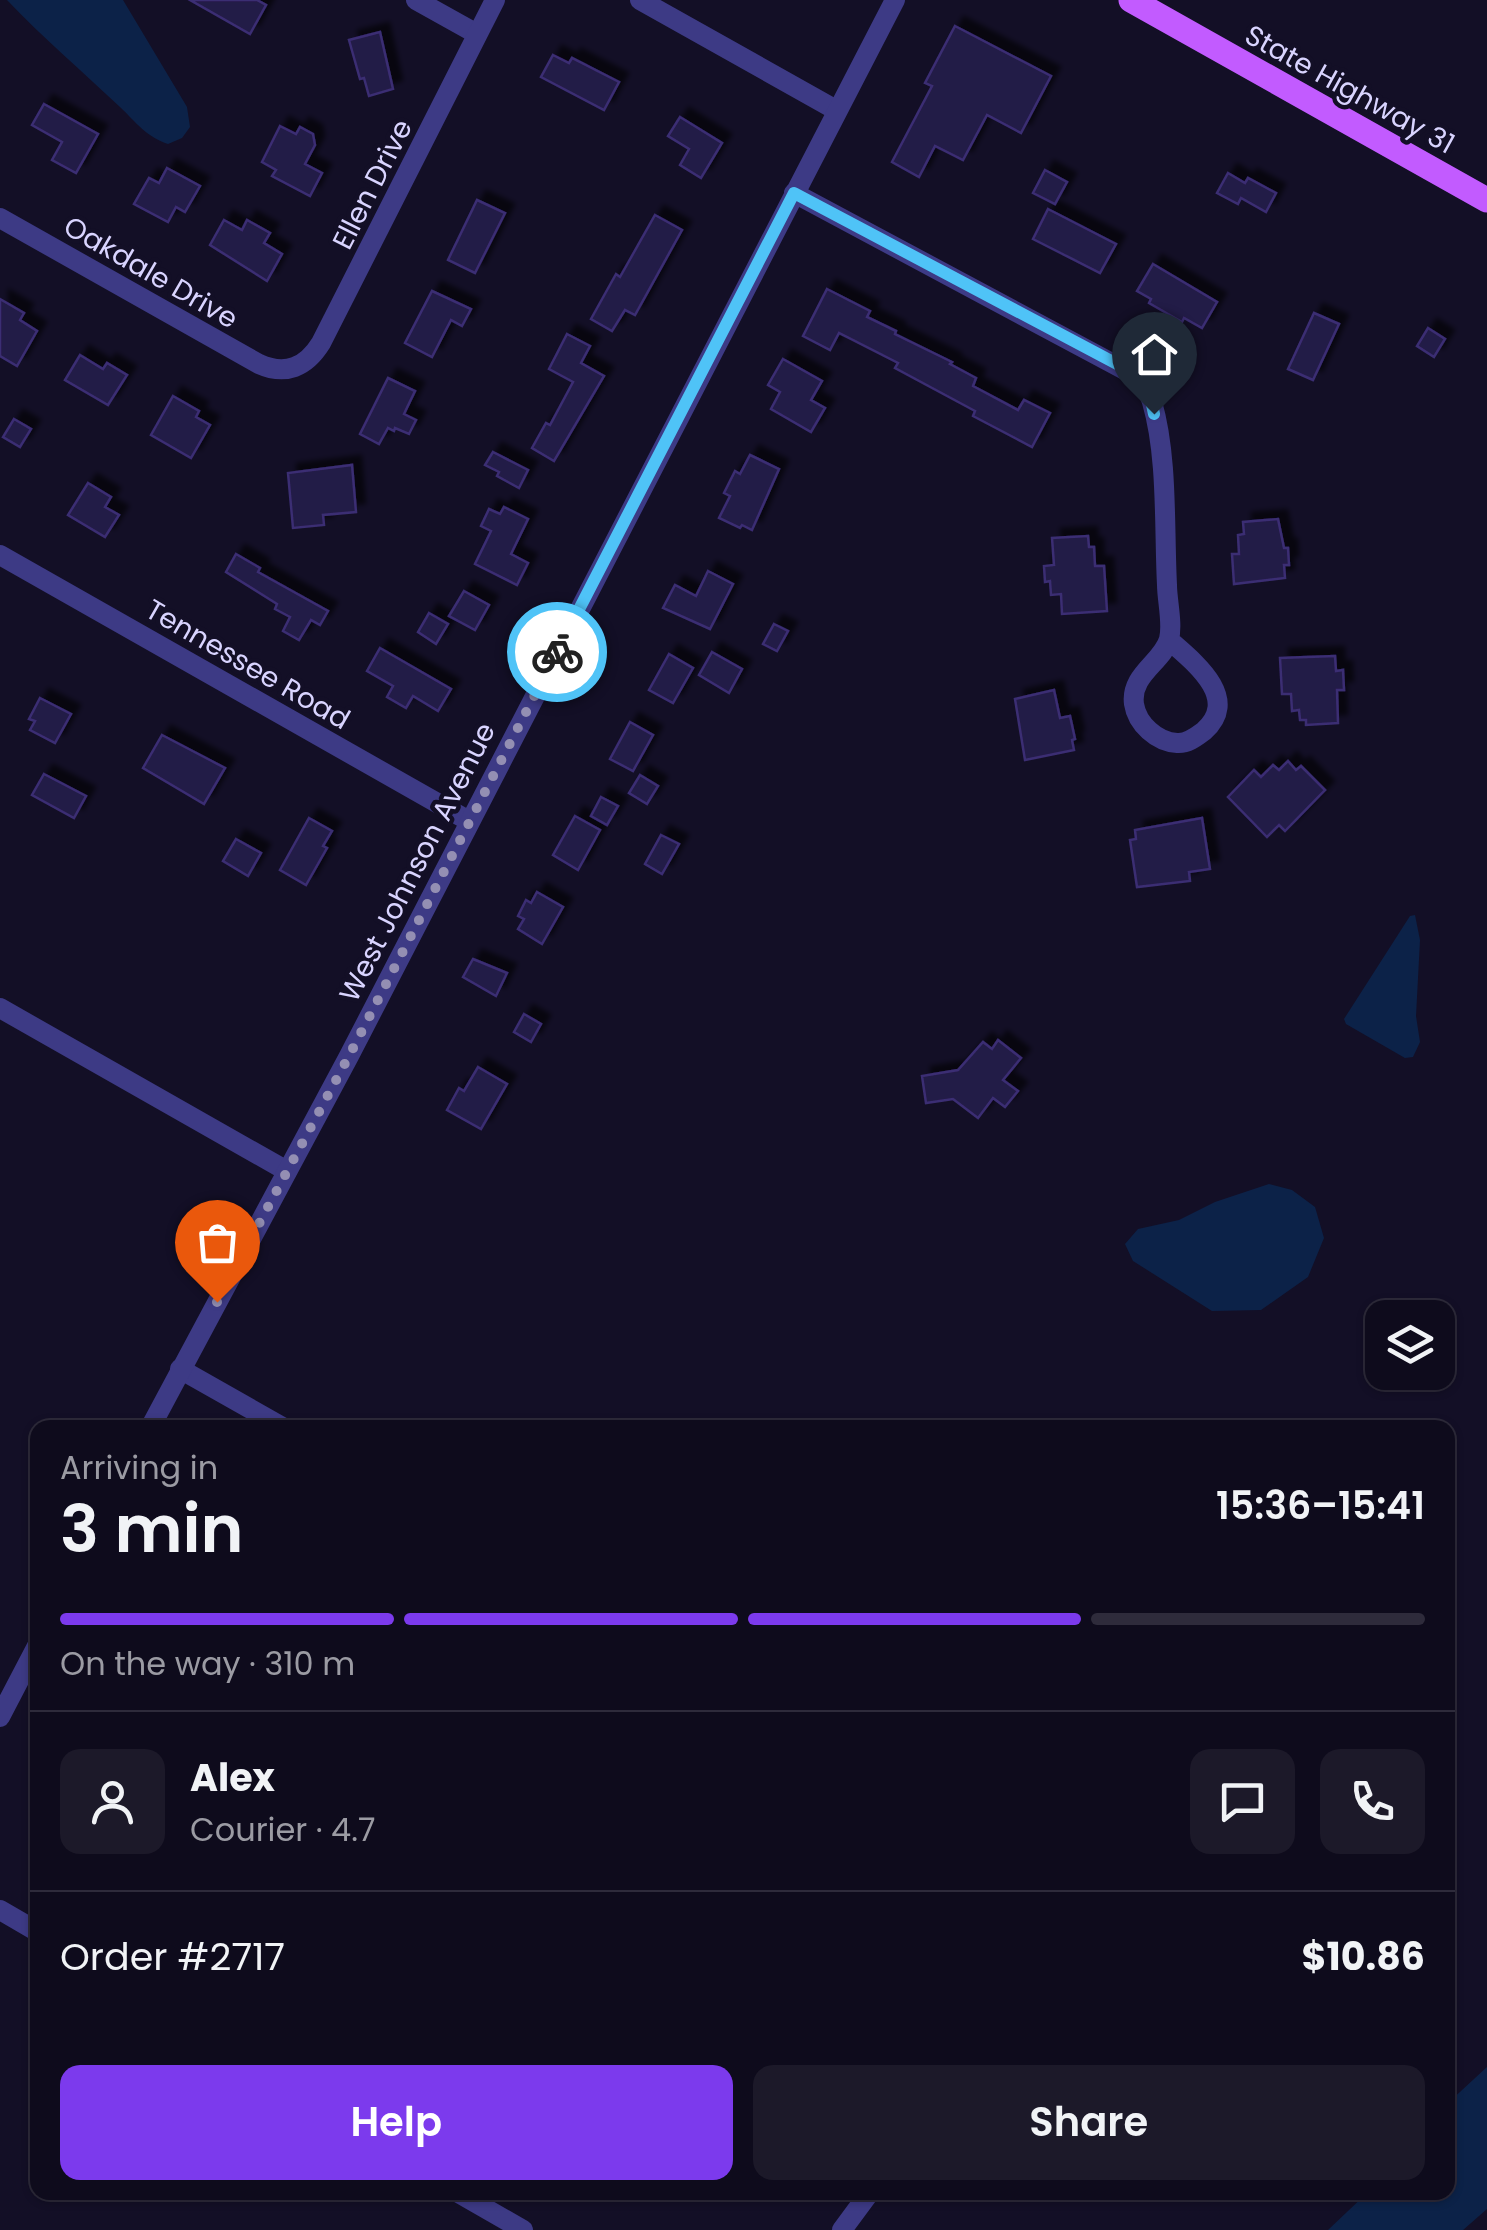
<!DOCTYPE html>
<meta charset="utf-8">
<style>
:root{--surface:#0e0b1c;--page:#1c1929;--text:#f1f3f6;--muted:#9b9ba3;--line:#2e2b3b;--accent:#7c3aed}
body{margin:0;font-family:Poppins,sans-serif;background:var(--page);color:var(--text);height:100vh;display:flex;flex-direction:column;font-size:38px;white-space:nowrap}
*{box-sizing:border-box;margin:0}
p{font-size:32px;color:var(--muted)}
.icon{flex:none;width:55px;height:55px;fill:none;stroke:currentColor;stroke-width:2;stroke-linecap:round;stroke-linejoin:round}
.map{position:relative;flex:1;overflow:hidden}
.panel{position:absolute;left:30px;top:1420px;width:1425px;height:780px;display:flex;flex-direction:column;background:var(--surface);border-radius:20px;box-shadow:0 2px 8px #0004,0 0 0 2px var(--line)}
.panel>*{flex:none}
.fabs{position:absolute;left:1365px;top:1300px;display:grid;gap:20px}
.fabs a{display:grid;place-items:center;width:90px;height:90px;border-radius:20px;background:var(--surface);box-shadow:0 2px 8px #0004,0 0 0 2px var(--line);font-size:50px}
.pin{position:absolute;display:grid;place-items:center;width:85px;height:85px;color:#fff;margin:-102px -42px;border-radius:50% 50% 50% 0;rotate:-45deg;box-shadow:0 0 10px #0007}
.pin .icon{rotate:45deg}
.courier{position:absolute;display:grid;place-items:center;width:100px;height:100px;margin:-50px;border:8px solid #4fc3f7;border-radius:50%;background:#fff;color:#222;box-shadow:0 2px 12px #0007}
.summary em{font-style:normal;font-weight:600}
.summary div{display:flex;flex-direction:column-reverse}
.summary{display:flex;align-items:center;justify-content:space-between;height:170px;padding:0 30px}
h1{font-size:65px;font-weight:600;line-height:75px}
.bar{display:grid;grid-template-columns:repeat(4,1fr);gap:15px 10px;align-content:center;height:120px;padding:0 30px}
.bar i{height:12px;border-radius:8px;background:var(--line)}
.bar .current{background:var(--accent)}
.bar p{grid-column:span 4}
.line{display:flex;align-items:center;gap:25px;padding:0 30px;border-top:2px solid var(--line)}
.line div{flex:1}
.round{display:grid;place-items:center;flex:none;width:105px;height:105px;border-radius:20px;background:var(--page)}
.primary-button{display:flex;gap:20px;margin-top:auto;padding:20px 30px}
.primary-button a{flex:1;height:115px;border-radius:20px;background:var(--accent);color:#fff;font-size:40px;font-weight:600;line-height:115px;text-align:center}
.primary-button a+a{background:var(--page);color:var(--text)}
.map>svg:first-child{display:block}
</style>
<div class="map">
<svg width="1487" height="2230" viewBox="0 0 1487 2230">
<defs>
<filter id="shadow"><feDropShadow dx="9" dy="-9" stdDeviation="2.5" flood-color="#0009"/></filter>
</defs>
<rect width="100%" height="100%" fill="#130f26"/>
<g fill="#0c2248">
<path d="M7,0H123L187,107L190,127L182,138L168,144C145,136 137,123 120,107C82,71 43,38 7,0Z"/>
<polygon points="1415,915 1420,940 1416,1016 1420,1042 1413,1057 1405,1058 1346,1024 1344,1019 1410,916"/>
<polygon points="1269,1184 1292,1190 1315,1207 1324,1238 1308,1277 1261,1310 1212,1311 1133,1261 1125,1244 1138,1229 1179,1220 1215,1202"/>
<polygon points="1487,2067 1487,2209 1463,2230 1328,2230 1367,2193 1448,2192 1448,2103"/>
</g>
<g fill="#241b47" stroke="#3b2d73" stroke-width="2.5" filter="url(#shadow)">
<polygon points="190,0 257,0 266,5 250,34"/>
<polygon points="955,26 1051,76 1021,133 987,115 963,160 935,146 919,177 892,162 932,86 925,83"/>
<polygon points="380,32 393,89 369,96 364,78 360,79 349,40"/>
<polygon points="553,55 569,63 572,58 619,82 604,110 541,77"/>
<polygon points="44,104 98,134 76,173 52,160 62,142 32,125"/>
<polygon points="680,117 722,143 701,178 680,165 689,149 668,136"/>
<polygon points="280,126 296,134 300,127 313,134 315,145 305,164 322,173 310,196 272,176 276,170 262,162"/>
<polygon points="167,168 200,186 185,212 176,207 168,222 134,204 149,178 159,183"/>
<polygon points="1045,170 1067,182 1055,204 1033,193"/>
<polygon points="1228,173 1245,183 1248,178 1276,193 1266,212 1241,198 1238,204 1217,193"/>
<polygon points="477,200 505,213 475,273 448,260"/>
<polygon points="1048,209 1116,244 1100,273 1033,239"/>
<polygon points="655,215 682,230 635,315 625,310 612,331 591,319 616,274 620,277"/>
<polygon points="224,220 242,230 247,220 270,233 264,243 282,254 267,281 210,245"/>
<polygon points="1153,264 1217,302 1202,328 1184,318 1182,322 1149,303 1151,299 1137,291"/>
<polygon points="827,289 870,311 867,317 896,331 895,334 952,362 950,364 976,378 973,386 1018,410 1024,400 1050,413 1032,447 973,416 975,411 895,368 898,363 839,333 830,350 803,336"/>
<polygon points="432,291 471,309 462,326 451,320 432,357 405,343"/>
<polygon points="0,299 24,313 20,320 37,331 17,366 0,356"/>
<polygon points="1314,313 1339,324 1313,380 1288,369"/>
<polygon points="1428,328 1445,339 1434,357 1417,346"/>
<polygon points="567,334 590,346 581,363 604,376 554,461 532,448 546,423 550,425 573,382 549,369"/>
<polygon points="80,355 103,369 107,363 127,375 108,405 65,380"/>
<polygon points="783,359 822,381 811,400 825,408 811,432 771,409 780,392 768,385"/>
<polygon points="388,378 415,391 404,414 416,420 409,434 395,428 394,431 388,428 379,444 360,434"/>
<polygon points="173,396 199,411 196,417 210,425 191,458 151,435"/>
<polygon points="14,419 31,429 20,447 3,437"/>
<polygon points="493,452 528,470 519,488 497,476 499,472 485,465"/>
<polygon points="750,455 779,469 752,530 742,525 740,528 719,518 730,496 724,493 735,471 740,474"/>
<polygon points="352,465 356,512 323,515 324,525 293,528 288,473"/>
<polygon points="88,483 111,497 105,507 119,515 105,537 68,515"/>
<polygon points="504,507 528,519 511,554 528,563 517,585 475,564 491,531 481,526 489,509 500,514"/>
<polygon points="1278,519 1284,548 1288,548 1289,565 1284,565 1285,578 1234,584 1232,554 1239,554 1238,535 1244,534 1243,522"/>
<polygon points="1088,536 1089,547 1094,547 1095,566 1104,566 1107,611 1062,614 1061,594 1051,595 1050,581 1045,582 1044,566 1054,565 1052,538"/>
<polygon points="236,554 260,568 258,572 328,611 320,625 311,620 299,640 283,631 290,617 275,609 277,604 226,572"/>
<polygon points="708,571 733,584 710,629 663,608 675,585 696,596"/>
<polygon points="464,591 489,605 475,630 449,616"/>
<polygon points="429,613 448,624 436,644 418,632"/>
<polygon points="774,624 788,631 777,651 763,644"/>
<polygon points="380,648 451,689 438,711 413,696 406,708 387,697 393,686 367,671"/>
<polygon points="712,652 742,669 729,693 699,675"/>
<polygon points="669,654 693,668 673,703 649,690"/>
<polygon points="1335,656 1336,671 1343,670 1344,690 1337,690 1338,723 1306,725 1306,720 1300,720 1299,710 1292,711 1291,694 1282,694 1280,658"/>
<polygon points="1054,690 1060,718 1070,716 1075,739 1072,740 1074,750 1025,760 1015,699"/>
<polygon points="40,698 71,714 55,743 30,730 35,721 29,719"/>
<polygon points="630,722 653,735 633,771 610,759"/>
<polygon points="162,735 225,768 204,804 143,768"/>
<polygon points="1288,761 1296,770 1301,766 1325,790 1285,831 1279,825 1267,837 1228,797 1254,770 1261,777 1273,765 1279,770"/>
<polygon points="44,774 86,796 74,818 32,795"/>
<polygon points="640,775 658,786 647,804 629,793"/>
<polygon points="601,797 618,806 607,825 591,816"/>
<polygon points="575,816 600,830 578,870 553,855"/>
<polygon points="309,818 332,831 323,846 327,848 306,885 280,870"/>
<polygon points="1202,818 1210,869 1189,872 1190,881 1137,887 1130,840 1136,839 1135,830"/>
<polygon points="661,835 679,844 662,874 645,864"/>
<polygon points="236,839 261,853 248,876 223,861"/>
<polygon points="537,892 563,907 542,944 518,929 524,919 518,916 526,900 531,903"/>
<polygon points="473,959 507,973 496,996 463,977"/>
<polygon points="524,1014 541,1024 531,1042 514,1032"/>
<polygon points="998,1040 1021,1058 1003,1080 1018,1091 1005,1107 993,1098 978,1118 953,1099 926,1103 922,1076 958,1070 983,1042 992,1049"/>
<polygon points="478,1067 507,1084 481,1129 447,1110 459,1088 464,1091"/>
</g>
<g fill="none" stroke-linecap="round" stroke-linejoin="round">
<g stroke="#3d3a85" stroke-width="20">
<polyline points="416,0 477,34"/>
<polyline points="640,0 836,110"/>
<path d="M794,193L1136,376C1142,384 1150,393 1152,402C1168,457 1164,528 1167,585C1167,600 1173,624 1169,639C1163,662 1130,674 1134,704C1137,724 1157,742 1177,743C1187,744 1196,737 1204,731C1241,698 1194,662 1169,640"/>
<path d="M0,218L259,364C286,376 306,367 321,343L495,0"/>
<polyline points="0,555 469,821"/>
<polyline points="0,1008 287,1171"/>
<polyline points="180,1369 284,1428"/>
<polyline points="150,1428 349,1056 895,0"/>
<polyline points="0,1717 38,1644"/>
<polyline points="0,1910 38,1932"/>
<polyline points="457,2192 523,2230"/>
<polyline points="842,2230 870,2192"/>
</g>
<polyline stroke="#c25bff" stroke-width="25" points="1131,0 1487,200"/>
</g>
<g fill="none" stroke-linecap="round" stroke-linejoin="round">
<polyline stroke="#948fb3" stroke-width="10" stroke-dasharray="0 18" points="217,1302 349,1056 557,652"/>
<path stroke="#4fc3f7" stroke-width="12" d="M557,652L794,193L1117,364C1138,377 1150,389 1154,414"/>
</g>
<g text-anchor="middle" stroke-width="9" stroke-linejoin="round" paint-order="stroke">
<g font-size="28" fill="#d9d4ff" stroke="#130f26">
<text transform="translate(1350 89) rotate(29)" y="10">State Highway 31</text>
<text transform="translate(372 184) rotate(-63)" y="10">Ellen Drive</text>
<text transform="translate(151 272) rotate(30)" y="10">Oakdale Drive</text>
<text transform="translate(248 664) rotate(30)" y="10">Tennessee Road</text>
<text transform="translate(417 862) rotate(-63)" y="10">West Johnson Avenue</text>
</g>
</g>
</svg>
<div class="fabs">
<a><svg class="icon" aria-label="layers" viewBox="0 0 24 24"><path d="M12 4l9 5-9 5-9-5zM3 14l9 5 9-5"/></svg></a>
</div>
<div class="pin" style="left:217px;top:1302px;background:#ea580c"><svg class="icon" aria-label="bag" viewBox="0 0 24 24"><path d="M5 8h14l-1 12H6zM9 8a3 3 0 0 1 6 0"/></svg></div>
<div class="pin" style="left:1154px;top:414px;background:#1f2937"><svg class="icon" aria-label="home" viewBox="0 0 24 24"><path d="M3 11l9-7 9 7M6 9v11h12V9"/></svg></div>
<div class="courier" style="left:557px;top:652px"><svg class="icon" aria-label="bike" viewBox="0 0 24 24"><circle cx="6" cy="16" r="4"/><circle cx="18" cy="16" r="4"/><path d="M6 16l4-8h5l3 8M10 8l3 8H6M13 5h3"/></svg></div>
<section class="panel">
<div class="summary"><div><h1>3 min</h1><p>Arriving in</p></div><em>15:36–15:41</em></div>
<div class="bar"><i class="current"></i><i class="current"></i><i class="current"></i><i></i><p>On the way · 310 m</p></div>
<div class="line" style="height:180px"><a class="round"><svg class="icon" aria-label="person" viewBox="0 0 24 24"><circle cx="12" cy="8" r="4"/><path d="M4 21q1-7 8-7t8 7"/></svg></a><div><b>Alex</b><p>Courier · 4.7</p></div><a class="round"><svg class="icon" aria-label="chat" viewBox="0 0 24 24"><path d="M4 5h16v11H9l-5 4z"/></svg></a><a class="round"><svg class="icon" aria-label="phone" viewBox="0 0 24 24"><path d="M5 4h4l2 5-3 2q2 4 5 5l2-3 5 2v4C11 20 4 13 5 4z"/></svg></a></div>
<div class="line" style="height:130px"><div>Order #2717</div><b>$10.86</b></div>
<div class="primary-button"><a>Help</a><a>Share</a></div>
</section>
</div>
